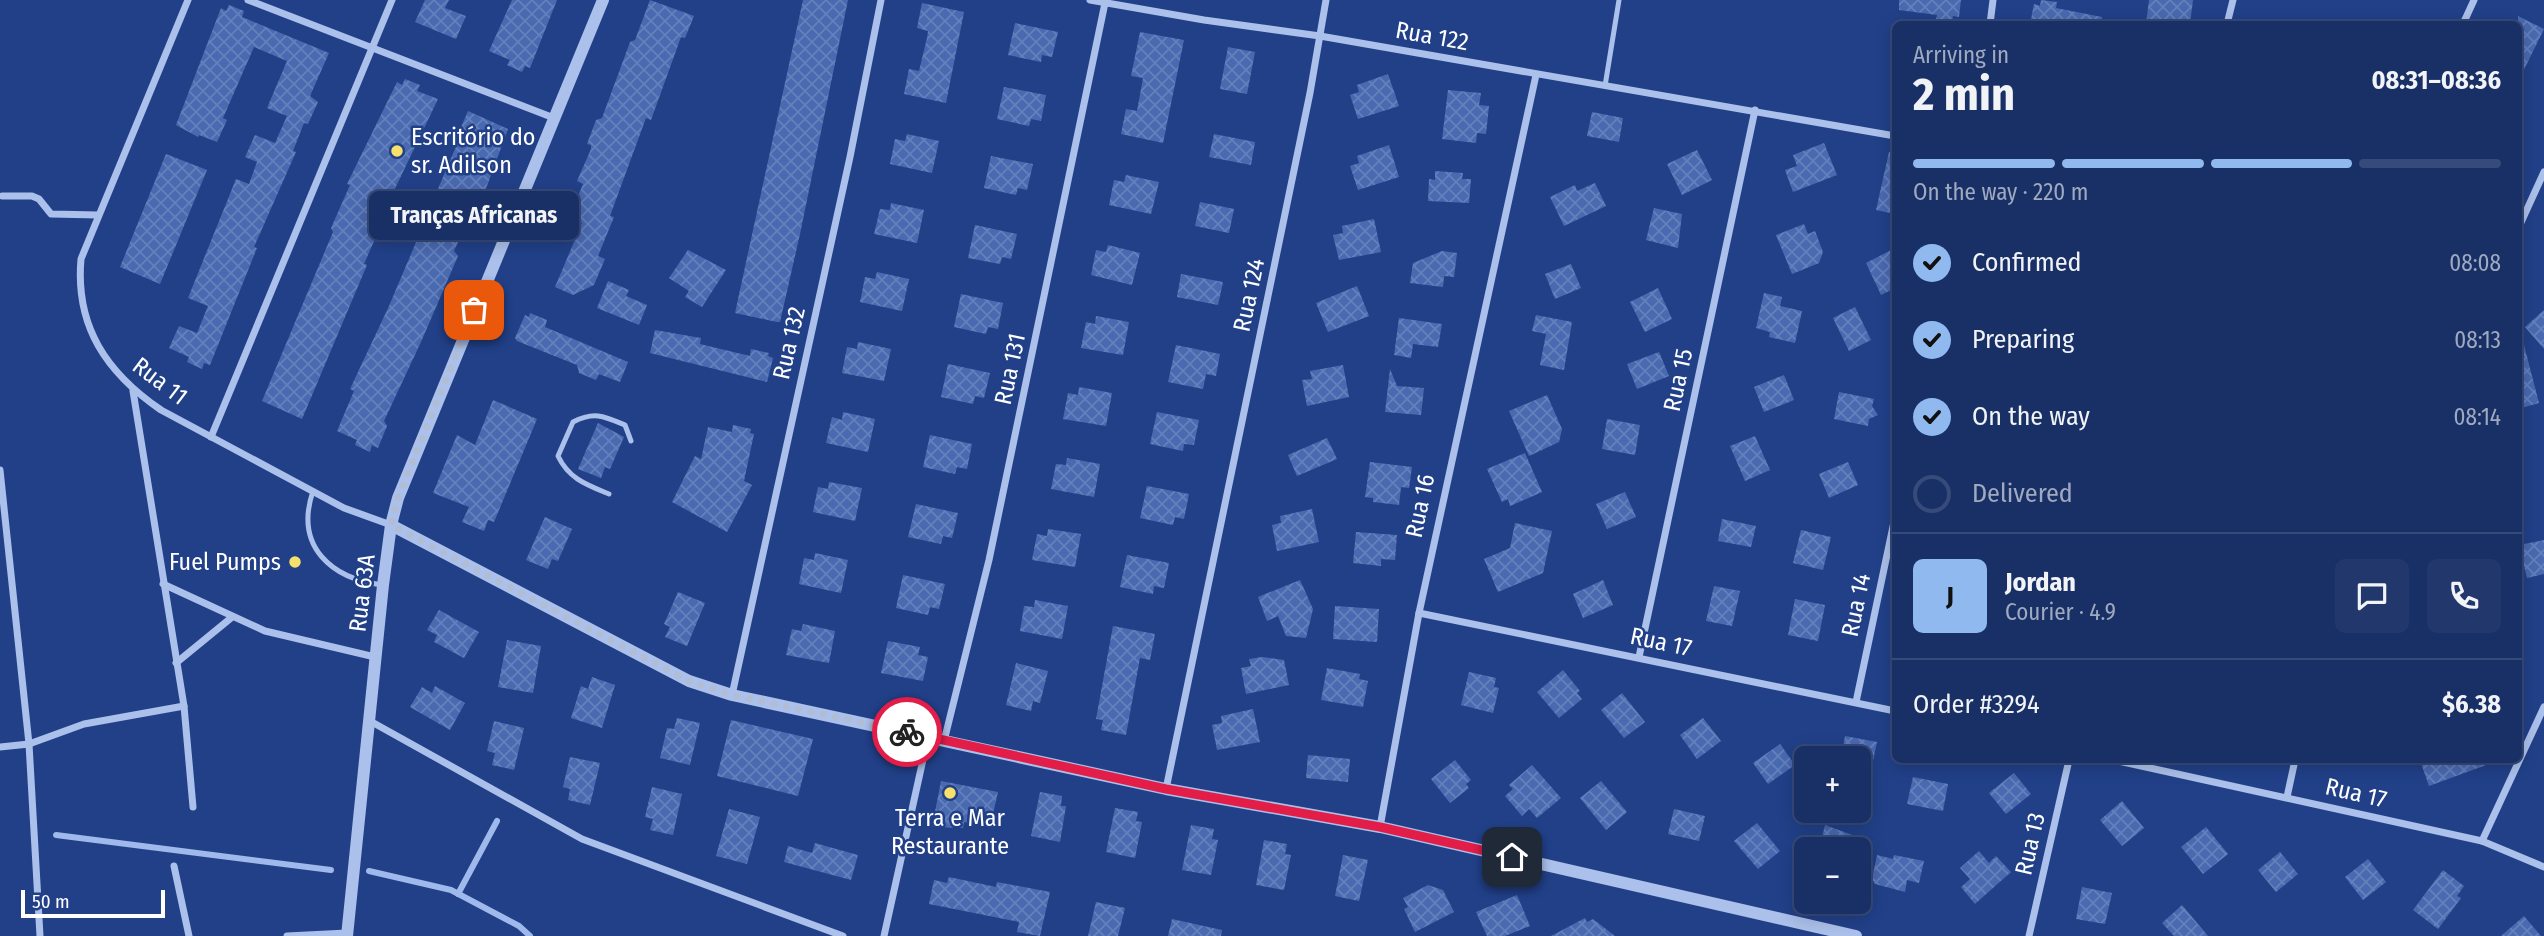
<!DOCTYPE html>
<meta charset="utf-8">
<style>
:root{--surface:#193066;--page:#22386c;--text:#f1f3f6;--muted:#9fa9bf;--line:#374b7a;--accent:#90b9f0}
body{margin:0;font-family:"Fira Sans Condensed",sans-serif;background:var(--page);color:var(--text);height:100vh;display:flex;flex-direction:column;font-size:26px;white-space:nowrap}
*{box-sizing:border-box;margin:0}
p{font-size:23px;color:var(--muted)}
.icon{flex:none;width:38px;height:38px;fill:none;stroke:currentColor;stroke-width:2;stroke-linecap:round;stroke-linejoin:round}
.map{position:relative;flex:1;overflow:hidden}
.details{position:absolute;left:1892px;top:21px;width:630px;height:742px;display:flex;flex-direction:column;background:var(--surface);border-radius:10px;box-shadow:0 4px 18px #0003,0 0 0 2px var(--line)}
.details>*{flex:none}
.fabs{position:absolute;left:1794px;top:746px;display:grid;gap:14px}
.fabs a{display:grid;place-items:center;width:77px;height:77px;border-radius:10px;background:var(--surface);box-shadow:0 4px 18px #0003,0 0 0 2px var(--line);font-size:35px}
.scale{position:absolute;left:21px;bottom:18px;width:144px;box-sizing:border-box;padding-left:7px;border:4px solid #fff;border-top:0;font-size:19px;line-height:24px;white-space:nowrap;color:#fff;-webkit-text-stroke:5px #214088;paint-order:stroke}
.pin{position:absolute;display:grid;place-items:center;width:60px;height:60px;color:#fff;margin:-30px;border-radius:14px;box-shadow:0 4px 10px #0006}
.courier{position:absolute;display:grid;place-items:center;width:70px;height:70px;margin:-35px;border:5px solid #e11d48;border-radius:50%;background:#fff;color:#222;box-shadow:0 2px 9px #0007}
.bubble{position:absolute;height:49px;border-radius:10px;background:var(--surface);box-shadow:0 4px 18px #0003,0 0 0 2px var(--line);font-size:23px;font-weight:700;line-height:49px;text-align:center}
.headline em{font-style:normal;font-weight:700}
.headline div{display:flex;flex-direction:column-reverse}
.headline{display:flex;align-items:center;justify-content:space-between;height:119px;padding:0 21px}
h1{font-size:46px;font-weight:700;line-height:52px}
.bar{display:grid;grid-template-columns:repeat(4,1fr);gap:10px 7px;align-content:center;height:84px;padding:0 21px}
.bar i{height:9px;border-radius:5px;background:var(--line)}
.bar .on{background:var(--accent)}
.bar p{grid-column:span 4}
.line{display:flex;align-items:center;gap:18px;padding:0 21px;border-top:2px solid var(--line)}
.line div{flex:1}
.round{display:grid;place-items:center;flex:none;width:74px;height:74px;border-radius:10px;background:var(--page)}
ol{padding:0 21px;list-style:none}
li{display:flex;align-items:center;gap:21px;height:77px}
li p{margin-inline-start:auto}
li .icon{padding:7px;border-radius:50%;background:var(--accent);color:#111;stroke-width:4}
li:last-child{color:var(--muted)}
li i{width:38px;height:38px;border:4px solid var(--line);border-radius:50%}
.map>svg:first-child{display:block}
</style>
<div class="map">
<svg width="2544" height="936" viewBox="0 0 2544 936">
<defs>
<pattern id="building-cross-hatch" width="8" height="8" patternUnits="userSpaceOnUse" patternTransform="scale(1.75)"><rect width="8" height="8" fill="#4969b0"/><path d="M0 0l8 8M0 8l8-8" fill="none" stroke="#6480bc"/></pattern>
</defs>
<rect width="100%" height="100%" fill="#214088"/>
<g fill="none" stroke-linecap="round" stroke-linejoin="round">
<g stroke="#9fb9ec" stroke-width="6">
<polyline points="56,835 331,870"/>
<polyline points="369,871 451,890 519,926 530,936"/>
<polyline points="458,894 497,821"/>
</g>
</g>
<g fill="url(#building-cross-hatch)">
<polygon points="425,0 449,0 445,8 466,16 456,39 415,22"/>
<polygon points="512,0 557,0 530,68 525,66 522,72 507,65 510,60 489,51"/>
<polygon points="650,0 694,16 685,38 681,37 651,120 646,118 610,216 614,217 598,256 605,259 594,285 573,295 555,287 582,223 569,218 583,184 577,181 591,149 591,145 587,144 596,120 602,118 630,42 635,40"/>
<polygon points="803,0 848,0 800,234 780,322 777,322 735,313"/>
<polygon points="1899,0 1961,0 1959,17 1953,16 1952,22 1936,20 1937,15 1899,10"/>
<polygon points="2041,0 2057,2 2056,8 2102,17 2101,24 2030,24 2034,4 2040,6"/>
<polygon points="2149,0 2193,0 2190,24 2146,24"/>
<polygon points="922,3 964,12 946,103 904,94 909,69 919,71 927,38 928,31 917,28"/>
<polygon points="229,5 244,11 242,17 329,53 310,96 318,102 308,124 304,123 293,151 296,152 254,247 257,248 210,365 204,363 202,369 187,362 189,357 169,348 179,326 197,333 208,306 188,298 236,179 249,184 257,162 245,157 255,135 275,143 287,116 267,108 287,61 254,47 223,118 227,120 217,142 199,135 198,137 176,125 221,8 226,11"/>
<polygon points="2518,16 2544,29 2518,82"/>
<polygon points="1015,23 1058,32 1052,57 1042,55 1041,62 1008,55"/>
<polygon points="1140,32 1184,40 1163,143 1121,134 1126,109 1137,111 1143,78 1131,76"/>
<polygon points="1228,47 1255,52 1247,94 1220,89"/>
<polygon points="1388,74 1399,106 1358,119 1350,95 1359,92 1357,85"/>
<polygon points="405,79 420,85 417,91 438,99 379,222 382,223 364,264 367,265 302,419 262,401 333,232 331,228 350,185 347,184 397,82 402,85"/>
<polygon points="1004,87 1046,95 1041,121 1031,119 1029,126 997,119"/>
<polygon points="1448,90 1481,93 1479,105 1489,106 1486,134 1477,133 1476,143 1442,139"/>
<polygon points="468,111 508,129 484,194 481,192 454,251 458,256 421,342 384,421 387,426 378,448 372,445 370,452 355,445 357,440 337,431 354,391 350,389 389,306 425,221 421,219 430,196 434,198 461,135 458,134"/>
<polygon points="1592,112 1623,118 1619,142 1587,136"/>
<polygon points="907,134 939,141 932,173 890,164 895,139 905,141"/>
<polygon points="1214,134 1255,142 1251,165 1209,157"/>
<polygon points="1824,143 1837,175 1793,192 1785,170 1797,166 1793,155"/>
<polygon points="1389,145 1399,177 1358,190 1350,166 1359,163 1357,156"/>
<polygon points="1697,150 1712,180 1682,195 1667,164"/>
<polygon points="1889,152 1895,153 1895,214 1876,210"/>
<polygon points="166,154 207,170 160,284 120,267"/>
<polygon points="991,156 1033,164 1027,190 1018,188 1016,195 984,188"/>
<polygon points="1435,171 1463,173 1462,179 1471,179 1469,203 1428,201 1429,179 1435,180"/>
<polygon points="1126,175 1159,182 1151,214 1109,205 1114,180 1124,182"/>
<polygon points="1595,183 1606,206 1564,226 1550,197 1575,185 1577,191"/>
<polygon points="1200,202 1234,209 1229,233 1195,226"/>
<polygon points="891,203 924,210 917,243 874,234 880,209 890,210"/>
<polygon points="1654,208 1682,214 1678,248 1646,240"/>
<polygon points="1374,219 1381,252 1339,260 1333,235 1343,233 1342,226"/>
<polygon points="1804,224 1808,234 1815,231 1823,252 1819,263 1792,274 1776,235"/>
<polygon points="975,225 1017,234 1011,259 1002,257 1000,264 968,258"/>
<polygon points="1108,245 1140,253 1132,285 1091,275 1096,250 1106,252"/>
<polygon points="1895,248 1895,288 1881,295 1866,263"/>
<polygon points="688,250 726,270 702,307 685,297 689,291 669,278"/>
<polygon points="1442,251 1457,253 1454,277 1444,276 1443,287 1410,283 1413,263"/>
<polygon points="1571,264 1581,288 1555,299 1545,274"/>
<polygon points="877,272 909,279 902,311 860,302 865,277 875,279"/>
<polygon points="1181,274 1223,282 1218,305 1177,297"/>
<polygon points="608,281 629,290 626,296 647,305 639,325 597,308"/>
<polygon points="1357,286 1369,316 1328,332 1316,303"/>
<polygon points="1658,288 1672,319 1645,332 1630,302"/>
<polygon points="1764,293 1782,297 1780,306 1802,311 1795,343 1769,337 1770,332 1756,328"/>
<polygon points="961,294 1003,303 998,329 988,327 986,334 954,327"/>
<polygon points="1855,307 1871,340 1849,351 1833,318"/>
<polygon points="2544,310 2544,349 2525,327"/>
<polygon points="530,313 547,320 545,327 628,362 620,382 599,374 596,380 579,373 577,365 517,341 515,338 525,315 529,317"/>
<polygon points="1536,315 1572,322 1564,370 1540,365 1546,334 1532,331"/>
<polygon points="1096,316 1129,322 1123,355 1081,348 1086,322 1095,324"/>
<polygon points="1399,318 1442,324 1438,347 1413,344 1411,358 1394,355"/>
<polygon points="655,330 701,338 700,344 750,356 751,349 769,353 768,356 773,358 767,382 650,353"/>
<polygon points="858,342 891,349 884,381 842,373 847,347 857,349"/>
<polygon points="1176,345 1220,354 1216,376 1206,374 1203,389 1168,382"/>
<polygon points="2524,345 2539,403 2518,409 2518,346"/>
<polygon points="1659,352 1669,376 1637,389 1627,364"/>
<polygon points="948,364 990,373 984,398 975,396 973,404 941,397"/>
<polygon points="1343,365 1349,397 1307,406 1302,380 1312,379 1310,371"/>
<polygon points="1390,369 1397,386 1424,388 1421,415 1385,412"/>
<polygon points="1784,375 1794,400 1764,412 1754,387"/>
<polygon points="1079,387 1112,393 1106,426 1063,419 1068,393 1078,395"/>
<polygon points="1839,392 1874,399 1872,406 1878,415 1869,419 1868,426 1834,419"/>
<polygon points="1547,395 1562,429 1559,442 1529,456 1509,411"/>
<polygon points="493,400 537,419 494,522 488,520 484,531 462,522 469,507 433,493 457,435 475,445"/>
<polygon points="843,412 875,419 868,452 826,443 832,417 842,420"/>
<polygon points="1157,412 1199,420 1194,445 1184,444 1183,451 1150,444"/>
<polygon points="1607,419 1640,425 1635,455 1602,449"/>
<polygon points="598,423 624,437 610,469 605,467 601,478 578,469"/>
<polygon points="733,425 751,429 750,433 754,434 744,481 752,485 727,532 672,502 695,456 701,459 708,427 732,432"/>
<polygon points="930,435 972,444 967,469 957,467 955,474 923,467"/>
<polygon points="1755,436 1770,470 1745,481 1730,446"/>
<polygon points="1327,438 1337,459 1297,476 1288,455"/>
<polygon points="1525,453 1542,492 1510,506 1508,499 1502,502 1487,469"/>
<polygon points="1067,458 1100,464 1094,497 1051,489 1056,464 1066,465"/>
<polygon points="1370,462 1412,467 1409,488 1401,487 1399,505 1373,502 1373,498 1365,497"/>
<polygon points="1848,462 1858,485 1829,498 1819,474"/>
<polygon points="829,482 862,488 855,521 813,512 818,487 828,489"/>
<polygon points="1147,486 1189,494 1184,519 1175,517 1173,525 1140,518"/>
<polygon points="1625,492 1636,517 1607,529 1596,504"/>
<polygon points="916,504 958,513 952,538 943,536 941,544 908,537"/>
<polygon points="1312,509 1319,542 1277,551 1272,525 1281,523 1280,516"/>
<polygon points="545,517 572,529 558,561 552,559 548,569 526,560"/>
<polygon points="1722,519 1756,526 1751,547 1718,541"/>
<polygon points="1515,523 1552,531 1543,573 1498,592 1484,559 1510,548"/>
<polygon points="1048,529 1081,534 1075,567 1032,560 1037,534 1047,536"/>
<polygon points="1801,530 1831,537 1823,570 1793,563"/>
<polygon points="1356,532 1397,535 1395,560 1381,559 1381,566 1353,563"/>
<polygon points="2544,540 2544,574 2527,578 2519,545"/>
<polygon points="815,553 848,560 841,593 799,584 804,558 814,560"/>
<polygon points="1127,555 1169,563 1164,588 1154,586 1153,594 1120,587"/>
<polygon points="903,575 945,584 939,609 930,607 928,615 896,608"/>
<polygon points="1300,580 1313,609 1306,638 1286,636 1278,616 1267,621 1258,597"/>
<polygon points="1603,580 1613,605 1583,618 1573,594"/>
<polygon points="1714,586 1740,591 1732,626 1706,621"/>
<polygon points="678,592 705,603 687,646 665,637 670,627 664,624"/>
<polygon points="1795,599 1825,605 1818,641 1788,635"/>
<polygon points="1035,600 1068,606 1062,639 1020,631 1024,606 1034,607"/>
<polygon points="1335,606 1379,609 1377,642 1333,639"/>
<polygon points="439,610 479,632 464,658 434,642 437,635 427,630"/>
<polygon points="803,624 835,631 829,663 786,655 792,629 801,631"/>
<polygon points="1113,626 1155,634 1150,660 1140,658 1126,735 1101,730 1103,720 1096,719"/>
<polygon points="507,640 541,646 533,693 498,687"/>
<polygon points="888,641 920,647 918,655 928,657 923,681 881,673"/>
<polygon points="1262,657 1284,660 1289,685 1246,694 1241,668 1251,666 1249,659"/>
<polygon points="1016,663 1048,671 1040,703 1033,701 1031,711 1006,705"/>
<polygon points="1327,668 1360,674 1359,679 1368,681 1363,707 1321,700"/>
<polygon points="1563,670 1580,691 1577,693 1582,699 1559,718 1537,692"/>
<polygon points="1469,672 1496,678 1494,687 1499,688 1493,713 1461,705"/>
<polygon points="592,677 615,685 602,728 571,718 581,686 588,689"/>
<polygon points="435,686 465,703 450,730 410,707 422,687 432,693"/>
<polygon points="1622,693 1645,722 1624,738 1601,710"/>
<polygon points="1253,709 1260,742 1217,750 1212,725 1222,723 1221,716"/>
<polygon points="677,718 700,723 690,765 660,758 667,728 674,729"/>
<polygon points="1703,718 1721,741 1697,759 1680,735"/>
<polygon points="731,720 813,739 798,796 717,776"/>
<polygon points="494,721 524,728 514,770 492,765 495,753 487,751"/>
<polygon points="1845,736 1877,742 1865,798 1858,797 1858,758 1841,758"/>
<polygon points="1780,744 1795,765 1768,784 1753,763"/>
<polygon points="1308,755 1350,759 1348,782 1306,778"/>
<polygon points="570,757 600,763 590,805 568,800 570,789 563,787"/>
<polygon points="1455,760 1471,780 1466,784 1469,788 1450,803 1431,779"/>
<polygon points="2430,760 2496,760 2497,761 2429,786 2421,763"/>
<polygon points="1532,765 1561,798 1537,818 1529,809 1522,816 1505,796 1513,789 1509,785"/>
<polygon points="2014,773 2031,794 2006,814 1989,793"/>
<polygon points="1913,777 1948,784 1943,811 1907,804"/>
<polygon points="941,781 998,792 990,827 964,822 963,828 932,827"/>
<polygon points="1601,781 1627,812 1606,830 1580,798"/>
<polygon points="652,787 682,794 673,835 650,830 653,819 645,817"/>
<polygon points="1040,792 1062,796 1061,806 1066,806 1060,842 1031,836"/>
<polygon points="2122,801 2144,828 2122,846 2100,820"/>
<polygon points="1115,808 1138,812 1136,821 1142,822 1135,858 1106,852"/>
<polygon points="729,809 760,817 747,864 716,856"/>
<polygon points="1674,809 1705,816 1699,841 1668,834"/>
<polygon points="1757,823 1780,851 1758,869 1734,841"/>
<polygon points="1191,825 1214,829 1212,839 1218,840 1211,875 1182,870"/>
<polygon points="1825,825 1855,836 1852,849 1819,849"/>
<polygon points="2206,827 2228,854 2203,874 2181,847"/>
<polygon points="1264,840 1287,844 1285,854 1291,855 1284,890 1256,885"/>
<polygon points="815,843 858,855 851,880 784,862 788,846 812,853"/>
<polygon points="1979,851 1989,863 1996,856 2011,872 1975,904 1961,887 1970,879 1960,868"/>
<polygon points="2280,852 2298,874 2276,892 2258,870"/>
<polygon points="1343,855 1368,860 1359,901 1335,896"/>
<polygon points="1877,855 1893,859 1894,855 1924,861 1919,883 1907,880 1905,892 1875,884 1872,879"/>
<polygon points="2368,859 2386,882 2363,900 2345,877"/>
<polygon points="2443,870 2464,886 2457,896 2461,898 2438,929 2413,910"/>
<polygon points="949,877 996,887 997,882 1050,892 1040,936 1017,932 1019,922 929,904 934,880 947,883"/>
<polygon points="1428,885 1443,890 1454,912 1415,932 1404,909 1408,907 1403,898"/>
<polygon points="2082,887 2112,893 2105,924 2076,919"/>
<polygon points="1517,895 1530,926 1505,936 1487,936 1476,912"/>
<polygon points="1096,902 1125,908 1118,936 1088,936"/>
<polygon points="2182,905 2208,936 2174,936 2162,923"/>
<polygon points="2524,916 2541,936 2501,936"/>
<polygon points="1585,918 1587,922 1593,919 1615,936 1551,936"/>
<polygon points="1172,919 1222,930 1221,936 1168,936"/>
</g>
<g fill="none" stroke-linecap="round" stroke-linejoin="round">
<g stroke="#abc0ea" stroke-width="5">
<polyline points="1605,86 1619,0"/>
<path d="M313,491C294,547 332,579 383,585"/>
<path d="M609,494C587,485 569,479 558,456L573,422C594,411 604,416 625,425L631,441"/>
</g>
<g stroke="#abc0ea" stroke-width="7">
<path d="M188,0L81,259C75,327 107,373 161,410L344,508L391,525"/>
<polyline points="248,0 554,118"/>
<polyline points="1090,0 1204,20 1320,36 1895,136"/>
<polyline points="1990,24 1993,0"/>
<polyline points="2227,24 2233,0"/>
<polyline points="2463,24 2474,0"/>
<polyline points="2,196 32,196 39,199 51,214 98,215"/>
<polyline points="2518,229 2544,172"/>
<polyline points="133,391 184,706"/>
<polyline points="211,437 392,0"/>
<polyline points="0,470 29,744 40,936"/>
<polyline points="163,584 265,631 375,657"/>
<polyline points="1419,613 1895,711"/>
<polyline points="1639,657 1755,110"/>
<polyline points="176,663 231,618"/>
<polyline points="732,695 850,157 881,0"/>
<polyline points="1856,702 1895,517"/>
<polyline points="370,721 582,839 843,936"/>
<polyline points="944,741 989,560 1105,3"/>
<polyline points="0,747 29,744 84,724 184,706 193,807"/>
<polyline points="2114,760 2482,841 2544,867"/>
<polyline points="1166,789 1310,93 1326,0"/>
<polyline points="2287,797 2295,760"/>
<polyline points="1380,827 1419,613 1536,75"/>
<polyline points="2482,841 2544,707"/>
<polyline points="174,866 189,936"/>
<polyline points="287,936 347,933"/>
<polyline points="884,936 928,737"/>
<polyline points="2029,936 2069,760"/>
</g>
<g stroke="#abc0ea" stroke-width="12">
<polyline points="391,525 689,681 732,695 1166,789 1380,827 1856,936"/>
<polyline points="347,936 383,585 391,525 398,498 603,0"/>
</g>
</g>
<g fill="none" stroke-linecap="round" stroke-linejoin="round">
<polyline stroke="#b1bcd5" stroke-width="7" stroke-dasharray="0 12.6" points="474,310 398,498 391,525 689,681 732,695 907,732"/>
<polyline stroke="#e11d48" stroke-width="9" points="907,732 1166,789 1380,827 1512,857"/>
</g>
<g fill="#f7e16c" stroke="#214088" stroke-width="2.5">
<circle cx="397" cy="151" r="7"/>
<circle cx="295" cy="562" r="7"/>
<circle cx="950" cy="793" r="7"/>
</g>
<g text-anchor="middle" stroke-width="5" stroke-linejoin="round" paint-order="stroke">
<g font-size="24" fill="#fff" stroke="#214088">
<text transform="translate(1432 36) rotate(10)" y="8">Rua 122</text>
<text transform="translate(1249 295) rotate(-78)" y="8">Rua 124</text>
<text transform="translate(789 343) rotate(-77)" y="8">Rua 132</text>
<text transform="translate(1010 369) rotate(-78)" y="8">Rua 131</text>
<text transform="translate(1678 380) rotate(-78)" y="8">Rua 15</text>
<text transform="translate(160 381) rotate(37)" y="8">Rua 11</text>
<text transform="translate(1420 506) rotate(-78)" y="8">Rua 16</text>
<text transform="translate(362 593) rotate(-83)" y="8">Rua 63A</text>
<text transform="translate(1856 605) rotate(-78)" y="8">Rua 14</text>
<text transform="translate(1661 642) rotate(12)" y="8">Rua 17</text>
<text transform="translate(2356 793) rotate(13)" y="8">Rua 17</text>
<text transform="translate(2030 844) rotate(-77)" y="8">Rua 13</text>
</g>
<g font-size="24" fill="#fff" stroke="#214088" text-anchor="start">
<text x="411" y="145">Escritório do<tspan x="411" dy="28">sr. Adilson</tspan></text>
<text x="281" y="570" text-anchor="end">Fuel Pumps</text>
<text x="950" y="826" text-anchor="middle">Terra e Mar<tspan x="950" dy="28">Restaurante</tspan></text>
</g>
</g>
</svg>
<div class="fabs">
<a>+</a>
<a>−</a>
</div>
<div class="scale">50 m</div>
<div class="pin" style="left:474px;top:310px;background:#ea580c"><svg class="icon" aria-label="bag" viewBox="0 0 24 24"><path d="M5 8h14l-1 12H6zM9 8a3 3 0 0 1 6 0"/></svg></div>
<div class="pin" style="left:1512px;top:857px;background:#1f2937"><svg class="icon" aria-label="home" viewBox="0 0 24 24"><path d="M3 11l9-7 9 7M6 9v11h12V9"/></svg></div>
<div class="courier" style="left:907px;top:732px"><svg class="icon" aria-label="bike" viewBox="0 0 24 24"><circle cx="6" cy="16" r="4"/><circle cx="18" cy="16" r="4"/><path d="M6 16l4-8h5l3 8M10 8l3 8H6M13 5h3"/></svg></div>
<div class="bubble" style="left:369px;top:191px;width:210px">Tranças Africanas</div>
<section class="details">
<div class="headline"><div><h1>2 min</h1><p>Arriving in</p></div><em>08:31–08:36</em></div>
<div class="bar"><i class="on"></i><i class="on"></i><i class="on"></i><i></i><p>On the way · 220 m</p></div>
<ol>
<li><svg class="icon" aria-label="check" viewBox="0 0 24 24"><path d="M5 12l5 5 9-10"/></svg>Confirmed<p>08:08</p></li>
<li><svg class="icon" aria-label="check" viewBox="0 0 24 24"><path d="M5 12l5 5 9-10"/></svg>Preparing<p>08:13</p></li>
<li><svg class="icon" aria-label="check" viewBox="0 0 24 24"><path d="M5 12l5 5 9-10"/></svg>On the way<p>08:14</p></li>
<li><i></i>Delivered</li>
</ol>
<div class="line" style="height:126px"><b class="round" style="background:var(--accent);color:#111">J</b><div><b>Jordan</b><p>Courier · 4.9</p></div><a class="round"><svg class="icon" aria-label="chat" viewBox="0 0 24 24"><path d="M4 5h16v11H9l-5 4z"/></svg></a><a class="round"><svg class="icon" aria-label="phone" viewBox="0 0 24 24"><path d="M5 4h4l2 5-3 2q2 4 5 5l2-3 5 2v4C11 20 4 13 5 4z"/></svg></a></div>
<div class="line" style="height:91px"><div>Order #3294</div><b>$6.38</b></div>
</section>
</div>
